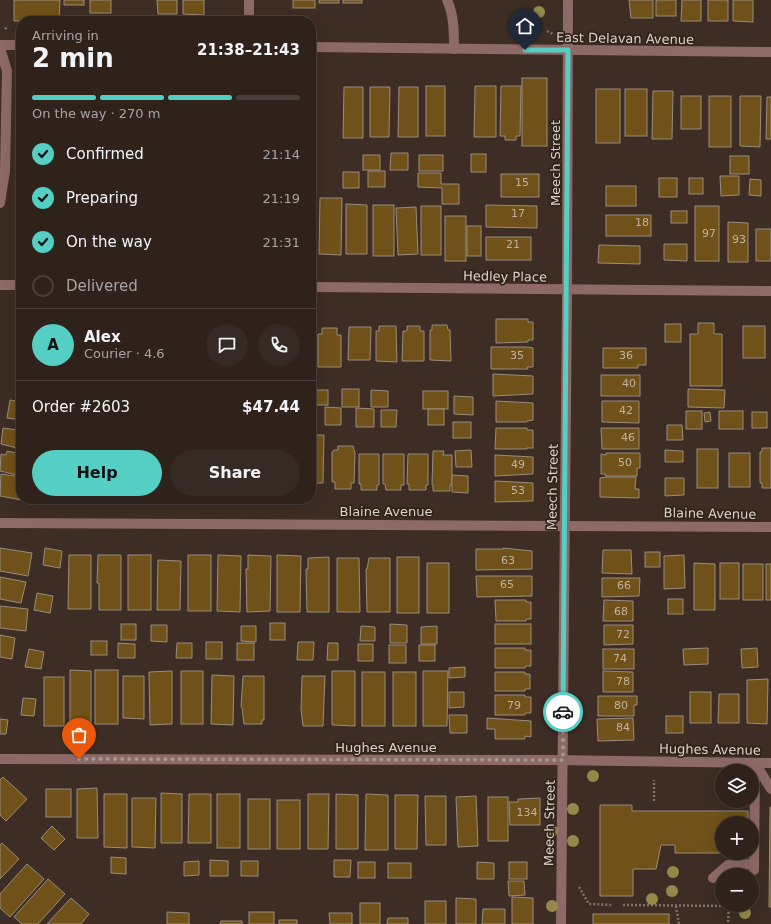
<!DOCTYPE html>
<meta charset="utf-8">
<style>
:root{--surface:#2e221b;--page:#362a24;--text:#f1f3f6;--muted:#a7a4a3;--line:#493f3a;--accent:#55cec4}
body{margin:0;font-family:"DejaVu Sans",sans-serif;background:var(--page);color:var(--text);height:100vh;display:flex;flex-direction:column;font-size:15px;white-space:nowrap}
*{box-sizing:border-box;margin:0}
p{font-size:13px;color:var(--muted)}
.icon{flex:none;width:22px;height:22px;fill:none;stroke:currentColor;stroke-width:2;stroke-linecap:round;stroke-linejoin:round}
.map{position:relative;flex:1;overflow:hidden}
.side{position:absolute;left:16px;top:16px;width:300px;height:488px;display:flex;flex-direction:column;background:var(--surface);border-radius:16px;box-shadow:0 4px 16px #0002,0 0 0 1px var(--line)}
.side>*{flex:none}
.buttons{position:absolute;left:715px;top:764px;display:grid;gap:8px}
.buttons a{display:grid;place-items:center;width:44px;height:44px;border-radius:50%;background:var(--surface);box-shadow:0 4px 16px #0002,0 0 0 1px var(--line);font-size:20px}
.pin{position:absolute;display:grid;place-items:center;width:34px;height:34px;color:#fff;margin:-41px -17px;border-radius:50% 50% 50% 0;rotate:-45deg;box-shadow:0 0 4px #0007}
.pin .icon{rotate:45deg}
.courier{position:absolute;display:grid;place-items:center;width:40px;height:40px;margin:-20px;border:3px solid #55cec4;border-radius:50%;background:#fff;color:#222;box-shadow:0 1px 5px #0007}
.headline em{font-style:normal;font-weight:800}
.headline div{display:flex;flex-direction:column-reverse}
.headline{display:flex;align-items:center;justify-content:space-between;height:68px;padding:0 16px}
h1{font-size:26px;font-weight:800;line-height:30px}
.bar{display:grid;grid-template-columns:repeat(4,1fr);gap:6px 4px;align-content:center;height:48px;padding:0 16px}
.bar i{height:5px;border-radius:3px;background:var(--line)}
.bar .active{background:var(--accent)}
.bar p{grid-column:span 4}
.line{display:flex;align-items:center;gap:10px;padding:0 16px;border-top:1px solid var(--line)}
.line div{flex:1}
.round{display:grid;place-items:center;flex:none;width:42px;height:42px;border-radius:21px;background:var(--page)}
ol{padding:0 16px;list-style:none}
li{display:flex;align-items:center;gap:12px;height:44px}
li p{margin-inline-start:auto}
li .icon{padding:4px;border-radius:50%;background:var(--accent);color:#111;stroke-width:4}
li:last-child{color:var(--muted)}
li i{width:22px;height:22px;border:2px solid var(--line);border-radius:50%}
.action{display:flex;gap:8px;margin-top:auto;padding:8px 16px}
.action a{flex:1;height:46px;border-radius:24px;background:var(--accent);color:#111;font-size:16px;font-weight:800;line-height:46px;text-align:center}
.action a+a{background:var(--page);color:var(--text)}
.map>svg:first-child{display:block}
</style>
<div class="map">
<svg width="771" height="924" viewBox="0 0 771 924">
<rect width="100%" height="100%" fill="#3d2d24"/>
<g fill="#705119" stroke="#998d7c">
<polygon points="14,0 60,0 59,21 14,21"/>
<rect x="64" y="0" width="20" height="5"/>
<rect x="90" y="0" width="21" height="13"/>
<polygon points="157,0 177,0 177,14 158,14"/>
<polygon points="183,0 204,0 204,15 183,14"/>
<rect x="293" y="0" width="22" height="8"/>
<rect x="319" y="0" width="20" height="3"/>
<rect x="343" y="0" width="19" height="3"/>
<polygon points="629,0 653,0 653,18 631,18"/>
<rect x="656" y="0" width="20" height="16"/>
<polygon points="682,0 701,0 701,21 681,21"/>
<rect x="708" y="0" width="20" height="21"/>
<polygon points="733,0 753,0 753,22 733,21"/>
<rect x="522" y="78" width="25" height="68"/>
<rect x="426" y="86" width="19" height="50"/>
<polygon points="475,86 496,86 496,137 474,137"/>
<polygon points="501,86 521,86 520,136 516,136 516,140 505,140 505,136 500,136"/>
<polygon points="344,87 363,87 363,138 343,138"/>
<polygon points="370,87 390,87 389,137 370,137"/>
<polygon points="399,87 418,87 418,137 398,137"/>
<rect x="596" y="89" width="24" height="54"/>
<rect x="625" y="89" width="22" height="47"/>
<polygon points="653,91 673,91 672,139 652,139"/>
<rect x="681" y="96" width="20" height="33"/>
<rect x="709" y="96" width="22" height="51"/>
<polygon points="740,96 761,96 760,147 740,146"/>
<polygon points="767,97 771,97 771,139 766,139"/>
<polygon points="391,153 408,153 408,170 390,170"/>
<rect x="471" y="154" width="15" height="18"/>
<rect x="363" y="155" width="17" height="15"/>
<rect x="419" y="155" width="24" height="16"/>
<rect x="730" y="156" width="19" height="18"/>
<rect x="368" y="171" width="17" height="16"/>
<rect x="343" y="172" width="16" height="16"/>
<polygon points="418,173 441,173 441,184 459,184 459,204 442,204 442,188 418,187"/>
<rect x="501" y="174" width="38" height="23"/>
<polygon points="720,176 739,176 739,195 721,196"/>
<rect x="659" y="178" width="18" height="19"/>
<rect x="689" y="178" width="14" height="16"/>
<polygon points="750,179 761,180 761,196 749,195"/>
<rect x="606" y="186" width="30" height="20"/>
<polygon points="320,198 342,198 341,255 319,254"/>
<polygon points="346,204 367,205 367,254 346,254"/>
<rect x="373" y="205" width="21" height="51"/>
<polygon points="486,205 537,206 537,228 486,227"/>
<rect x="421" y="206" width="20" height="49"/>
<rect x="695" y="206" width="24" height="55"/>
<polygon points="416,207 418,254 398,255 396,208"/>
<rect x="311" y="208" width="3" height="46"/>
<rect x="671" y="211" width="16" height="12"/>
<rect x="606" y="215" width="45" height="21"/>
<rect x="445" y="216" width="21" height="45"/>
<polygon points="728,222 748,223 748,262 728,262"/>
<rect x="467" y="226" width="14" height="30"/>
<rect x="756" y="229" width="15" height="32"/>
<rect x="486" y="237" width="45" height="23"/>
<polygon points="664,244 687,244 687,261 664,260"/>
<polygon points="599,245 640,246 640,264 598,263"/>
<polygon points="496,319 528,319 528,322 533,322 533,340 528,340 528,342 496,343"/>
<polygon points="698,323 714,323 714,334 722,334 722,386 690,386 690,334 698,334"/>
<rect x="665" y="324" width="16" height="18"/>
<polygon points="432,325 447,325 448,330 450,330 451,361 430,360 430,330 432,330"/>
<polygon points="379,326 396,326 397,362 376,361 376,331 379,331"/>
<polygon points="407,326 420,326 420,331 424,331 424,361 402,361 403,331 407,331"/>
<rect x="743" y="326" width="22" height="32"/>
<polygon points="349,327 371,327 370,360 348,360"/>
<polygon points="322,328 337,328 337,335 341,335 341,367 318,367 318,334 322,334"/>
<polygon points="491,347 528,347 533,348 533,367 527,367 528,369 491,369"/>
<polygon points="603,348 646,348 646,365 638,365 638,368 603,368"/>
<polygon points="21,373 21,392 18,391"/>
<polygon points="493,374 533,376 533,394 493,396"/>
<rect x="601" y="375" width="39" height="21"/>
<rect x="342" y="389" width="17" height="18"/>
<polygon points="688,389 725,390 724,408 688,407"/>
<rect x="311" y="390" width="17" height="15"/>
<polygon points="371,390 388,391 388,407 371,407"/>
<rect x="423" y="391" width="25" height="18"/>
<polygon points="454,396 473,397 473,415 454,414"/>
<polygon points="10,400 21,402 21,420 7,418"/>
<polygon points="496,401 533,403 533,420 527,421 527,422 496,422"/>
<polygon points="602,401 639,401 639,423 602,422"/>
<polygon points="325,407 341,408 341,425 325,425"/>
<polygon points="356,408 374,409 374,427 356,427"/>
<rect x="428" y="409" width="16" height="16"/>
<polygon points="381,410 397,410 396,427 381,427"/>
<rect x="686" y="411" width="16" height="18"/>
<rect x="719" y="411" width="24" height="18"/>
<polygon points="710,412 711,421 705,422 704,413"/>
<rect x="752" y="412" width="15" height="16"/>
<rect x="453" y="422" width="18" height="16"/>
<polygon points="667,425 682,425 683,440 667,440"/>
<polygon points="3,428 18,430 19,428 21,428 21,449 1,444"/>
<polygon points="496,428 527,428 527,430 533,430 533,448 527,448 527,449 495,449"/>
<polygon points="601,428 639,428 639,449 602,449"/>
<polygon points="311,435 324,435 323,483 311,483"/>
<polygon points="338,446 353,446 355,453 354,483 351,483 351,489 335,489 335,482 332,482 332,452 334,450 338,450"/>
<polygon points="762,448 771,448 771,488 762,488 762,483 760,483 760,452 762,452"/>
<rect x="697" y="449" width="21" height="39"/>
<polygon points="471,450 472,467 456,467 455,451"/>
<polygon points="665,450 683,451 683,462 665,462"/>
<polygon points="7,451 21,454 21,476 0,471 1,454 6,455"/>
<polygon points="433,451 444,451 443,455 452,455 452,485 450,485 450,491 433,491 433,485 432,485"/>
<polygon points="606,453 640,453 640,468 637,468 637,476 605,476 606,474 601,474 601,454 606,455"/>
<rect x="729" y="453" width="21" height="34"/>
<polygon points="359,454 379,454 379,485 377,485 377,490 361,490 361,484 359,484"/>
<polygon points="383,454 404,454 404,485 401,485 401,490 386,490 385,484 383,484"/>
<polygon points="408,454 428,454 428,485 426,485 426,490 409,490 409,484 407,484"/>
<polygon points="495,455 533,457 533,474 495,476"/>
<polygon points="1,474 21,477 21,499 28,499 27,501 0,496"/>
<polygon points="452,475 468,476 468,493 452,492"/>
<polygon points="607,477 636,477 635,489 639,489 639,498 600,497 600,478"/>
<polygon points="665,478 684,478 684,495 665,496"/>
<polygon points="495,481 533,483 533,501 495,502"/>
<polygon points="0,548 32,553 28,576 0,571"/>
<polygon points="45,548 62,551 60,568 43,565"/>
<polygon points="503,548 532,551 532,569 476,570 476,549 503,549"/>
<polygon points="603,550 631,550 632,574 602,573"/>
<rect x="645" y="552" width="15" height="15"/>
<polygon points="69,555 91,555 91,609 68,609"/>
<polygon points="98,555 121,555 121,610 99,610 99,583 97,583"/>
<rect x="128" y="555" width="23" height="55"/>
<rect x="188" y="555" width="23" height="56"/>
<polygon points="218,555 241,556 240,612 217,611"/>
<polygon points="248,555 271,556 270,611 247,612 246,569 248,569"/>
<polygon points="277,555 301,556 300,612 277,612"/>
<polygon points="684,555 685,588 664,589 664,556"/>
<polygon points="329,557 329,612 307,612 306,569 308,569 308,558"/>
<rect x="397" y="557" width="22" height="56"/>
<polygon points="337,558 359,558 360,612 337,612"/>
<polygon points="369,558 390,558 390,612 367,612 366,569 367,569"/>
<polygon points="158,560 181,561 180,610 157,610"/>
<rect x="427" y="563" width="22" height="50"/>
<polygon points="694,563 715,564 715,610 694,610"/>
<rect x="720" y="563" width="19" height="36"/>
<rect x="743" y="564" width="20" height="36"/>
<rect x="766" y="564" width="5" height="36"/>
<polygon points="476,576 532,576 532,596 477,597"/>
<polygon points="0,577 26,582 21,603 0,599"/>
<polygon points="602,578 640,578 639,596 602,597"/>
<polygon points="37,593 53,596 50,613 34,610"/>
<rect x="668" y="599" width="15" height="15"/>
<polygon points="495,600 526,600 526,602 531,602 531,619 526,619 526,621 496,621"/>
<polygon points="604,600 633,601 633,621 603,621"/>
<polygon points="0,606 28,609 26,631 0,628"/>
<rect x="270" y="623" width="15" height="17"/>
<rect x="121" y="624" width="15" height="16"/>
<polygon points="390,624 407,625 407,643 390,643"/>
<rect x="495" y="624" width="36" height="20"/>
<polygon points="151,625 167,625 167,642 151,641"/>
<polygon points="604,625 633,625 633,644 604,645"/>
<polygon points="241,626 256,626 256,642 241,641"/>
<polygon points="361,626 375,627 375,641 360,641"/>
<polygon points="437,626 437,644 421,644 421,627"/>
<polygon points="0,635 15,638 12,659 0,657"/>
<rect x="91" y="641" width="16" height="14"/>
<rect x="206" y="642" width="16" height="17"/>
<polygon points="298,642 314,642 313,660 297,660"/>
<polygon points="118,643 135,644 135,658 118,658"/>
<polygon points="177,643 192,643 192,658 176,658"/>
<rect x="237" y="643" width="17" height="17"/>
<polygon points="328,643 338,643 338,660 327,660"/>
<rect x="358" y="644" width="15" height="17"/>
<rect x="389" y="645" width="17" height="18"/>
<rect x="419" y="645" width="16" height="16"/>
<polygon points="495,648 525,648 525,650 531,650 531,666 526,666 525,668 495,668"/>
<polygon points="708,648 708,664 684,665 683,649"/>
<polygon points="757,648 758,667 742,668 741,649"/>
<polygon points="29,649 44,652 41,669 25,667"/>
<rect x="603" y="649" width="31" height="20"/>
<polygon points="465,667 465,677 449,678 449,668"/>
<polygon points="70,670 91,671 91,726 70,726"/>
<rect x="95" y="670" width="23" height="54"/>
<polygon points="172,671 172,724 150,725 149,672"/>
<rect x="181" y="671" width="22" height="53"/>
<polygon points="332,671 355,671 355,726 332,725"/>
<polygon points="423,671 448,671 447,726 423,726"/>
<polygon points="603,671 633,672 633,692 603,692"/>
<rect x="362" y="672" width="23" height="54"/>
<rect x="393" y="672" width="23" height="54"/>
<polygon points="495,672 525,672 525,674 530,674 530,689 525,689 525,691 495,691"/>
<polygon points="212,675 234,676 233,725 211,724"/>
<polygon points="123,676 144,676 144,719 123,718"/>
<polygon points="243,676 264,676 264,720 262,720 262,724 244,724 242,708 241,707"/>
<polygon points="302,676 325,676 323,726 303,726 301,709"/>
<rect x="44" y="677" width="20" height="49"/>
<polygon points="768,679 767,724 747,723 747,680"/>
<polygon points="449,692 464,692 464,707 449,708"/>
<rect x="690" y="692" width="21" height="31"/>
<polygon points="719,694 739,694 739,723 718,723"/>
<polygon points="495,695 525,695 525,697 531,697 531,713 525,713 525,715 495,715"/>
<polygon points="598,696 637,696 637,705 634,705 634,716 598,716"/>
<polygon points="23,698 36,699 34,716 21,715"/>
<polygon points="449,715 467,715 467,733 450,733"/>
<rect x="666" y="716" width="17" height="17"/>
<polygon points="487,718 531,721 531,737 525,736 525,739 495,739 495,729 487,729"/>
<polygon points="633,718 634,740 598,741 597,719"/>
<polygon points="0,719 8,720 6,734 0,734"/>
<polygon points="3,777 27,799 6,821 0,815 0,780"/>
<polygon points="97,788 98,838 77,838 77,789"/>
<rect x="46" y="789" width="25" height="28"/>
<polygon points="161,793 182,794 182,843 161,843"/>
<polygon points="104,794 127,794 127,848 104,847"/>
<polygon points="189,794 211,794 211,843 188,843"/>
<rect x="217" y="794" width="23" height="54"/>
<polygon points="308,794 329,794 328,849 308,849"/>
<polygon points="336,794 358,795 358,849 336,849"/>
<polygon points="366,794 388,795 388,850 365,850"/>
<polygon points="395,795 418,795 417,849 395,849"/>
<polygon points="425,796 446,796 446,845 426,845"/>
<polygon points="476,796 478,846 458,847 456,797"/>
<rect x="488" y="797" width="20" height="44"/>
<polygon points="132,798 156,798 155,848 132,847"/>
<polygon points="540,798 540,825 510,825 509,802 518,802 518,799"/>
<rect x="248" y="799" width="22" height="50"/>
<rect x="277" y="800" width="23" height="49"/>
<polygon points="600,805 632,805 632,811 748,811 748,823 722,823 722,853 738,853 675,853 675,845 661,845 656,869 633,869 633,896 600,896"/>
<polygon points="770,807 771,807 771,907 769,907"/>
<polygon points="52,826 65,839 54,850 41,838"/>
<polygon points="2,843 19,859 0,879 0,845"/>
<polygon points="111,857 126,858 126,874 111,873"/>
<polygon points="210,860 228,861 228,876 210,876"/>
<polygon points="334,860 351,860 350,877 334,877"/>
<polygon points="199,861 199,875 184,876 184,862"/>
<rect x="241" y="861" width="17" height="15"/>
<rect x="358" y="862" width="17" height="16"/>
<polygon points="477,862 494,863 494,879 477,879"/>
<rect x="509" y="862" width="18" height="17"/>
<rect x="388" y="863" width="23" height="15"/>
<polygon points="27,864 44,879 10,917 0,908 0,894"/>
<polygon points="48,879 65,894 38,924 22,924 14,917"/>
<polygon points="508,881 524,881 525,895 509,896"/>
<polygon points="512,897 533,898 533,924 512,924"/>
<polygon points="71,898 89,914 81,924 47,924"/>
<polygon points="456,898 476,899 476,924 456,924"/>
<rect x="425" y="901" width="21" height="23"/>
<rect x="360" y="903" width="20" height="21"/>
<polygon points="483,909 505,909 505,924 482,924"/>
<polygon points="167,912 189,913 189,924 167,924"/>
<rect x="249" y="912" width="25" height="12"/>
<polygon points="329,913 352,913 352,924 330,924"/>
<rect x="593" y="914" width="76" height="10"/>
<polygon points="388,918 408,918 408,924 387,924"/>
<rect x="279" y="920" width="18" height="4"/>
<polygon points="221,921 242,921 242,924 220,924"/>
</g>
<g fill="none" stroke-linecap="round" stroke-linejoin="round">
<g stroke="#7f716a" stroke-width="2.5" stroke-dasharray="2 2" stroke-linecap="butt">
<polyline points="5,29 8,26"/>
<polyline points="547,31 553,34"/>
<polyline points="654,801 654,780"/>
<polyline points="579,887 589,904 612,905"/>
<polyline points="623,905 729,906 728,924"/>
<polyline points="676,906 679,924"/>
</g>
<g stroke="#8d6967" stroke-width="10">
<path d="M447,0C454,15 454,32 454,49"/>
<polyline points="249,21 249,0"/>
<polyline points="0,45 21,45"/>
<polyline points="311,47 771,52"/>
<polyline points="0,48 7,71 5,171 0,203"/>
<polyline points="0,285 21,285"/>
<polyline points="311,287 771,291"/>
<polyline points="0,523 771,527"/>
<polyline points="0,759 551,760 771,763"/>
<polyline points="755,763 771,789"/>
<polyline points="754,870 755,763"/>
<polyline points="713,878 728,865 753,864"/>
<polyline points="561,924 567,302 568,0"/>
</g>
</g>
<g fill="#948948">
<circle cx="539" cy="12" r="6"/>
<circle cx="593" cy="776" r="6"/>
<circle cx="573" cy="809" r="6"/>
<circle cx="552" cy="831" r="6"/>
<circle cx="573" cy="841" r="6"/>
<circle cx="673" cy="872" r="6"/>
<circle cx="672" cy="891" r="6"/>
<circle cx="652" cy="899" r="6"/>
<circle cx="552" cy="906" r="6"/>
<circle cx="745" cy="913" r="6"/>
</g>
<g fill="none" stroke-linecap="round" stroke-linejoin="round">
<polyline stroke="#a49891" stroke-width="4" stroke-dasharray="0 7.2" points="79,759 563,760 563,712"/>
<polyline stroke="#55cec4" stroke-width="5" points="525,50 568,50 563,712"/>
</g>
<g text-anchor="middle" stroke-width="3.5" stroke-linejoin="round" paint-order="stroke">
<g font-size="11" fill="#c1b29f">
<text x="522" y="186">15</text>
<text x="518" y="217">17</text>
<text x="642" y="226">18</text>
<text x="709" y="237">97</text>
<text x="739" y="243">93</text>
<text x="513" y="248">21</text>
<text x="517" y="359">35</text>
<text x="626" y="359">36</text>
<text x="629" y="387">40</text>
<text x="626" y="414">42</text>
<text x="628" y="441">46</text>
<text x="625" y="466">50</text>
<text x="518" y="468">49</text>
<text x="518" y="494">53</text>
<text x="508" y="564">63</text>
<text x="507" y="588">65</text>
<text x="624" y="589">66</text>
<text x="621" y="615">68</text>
<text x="623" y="638">72</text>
<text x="620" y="662">74</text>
<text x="623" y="685">78</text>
<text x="514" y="709">79</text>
<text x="621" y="709">80</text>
<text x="623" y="731">84</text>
<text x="527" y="816">134</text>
</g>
<g font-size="13" fill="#dcd2cc" stroke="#32231a">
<text transform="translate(625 38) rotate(1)" y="5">East Delavan Avenue</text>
<text transform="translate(555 163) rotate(-90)" y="5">Meech Street</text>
<text transform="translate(505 276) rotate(1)" y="5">Hedley Place</text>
<text transform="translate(552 487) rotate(-89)" y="5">Meech Street</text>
<text x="386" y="516">Blaine Avenue</text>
<text transform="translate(710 513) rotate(1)" y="5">Blaine Avenue</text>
<text x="386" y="752">Hughes Avenue</text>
<text transform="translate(710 749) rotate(1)" y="5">Hughes Avenue</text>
<text transform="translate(549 823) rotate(-89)" y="5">Meech Street</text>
</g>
</g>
</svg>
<div class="buttons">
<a><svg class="icon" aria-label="layers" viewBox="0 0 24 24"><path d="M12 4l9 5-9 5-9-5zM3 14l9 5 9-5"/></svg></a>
<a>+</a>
<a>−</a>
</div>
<div class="pin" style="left:79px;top:759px;background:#ea580c"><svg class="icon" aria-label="bag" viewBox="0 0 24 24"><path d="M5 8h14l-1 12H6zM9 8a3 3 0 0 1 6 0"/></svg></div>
<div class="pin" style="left:525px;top:50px;background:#1f2937"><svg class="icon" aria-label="home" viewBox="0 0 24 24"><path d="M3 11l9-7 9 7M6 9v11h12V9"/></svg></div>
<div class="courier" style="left:563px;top:712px"><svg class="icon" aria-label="car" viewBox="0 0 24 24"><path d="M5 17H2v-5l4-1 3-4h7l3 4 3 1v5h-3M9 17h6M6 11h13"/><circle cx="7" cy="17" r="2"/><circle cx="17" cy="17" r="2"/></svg></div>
<section class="side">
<div class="headline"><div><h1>2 min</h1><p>Arriving in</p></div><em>21:38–21:43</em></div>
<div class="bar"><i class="active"></i><i class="active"></i><i class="active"></i><i></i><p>On the way · 270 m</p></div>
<ol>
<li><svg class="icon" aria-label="check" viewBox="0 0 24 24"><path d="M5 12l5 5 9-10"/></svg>Confirmed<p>21:14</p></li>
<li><svg class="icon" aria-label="check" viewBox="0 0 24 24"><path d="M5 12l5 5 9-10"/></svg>Preparing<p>21:19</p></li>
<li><svg class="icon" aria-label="check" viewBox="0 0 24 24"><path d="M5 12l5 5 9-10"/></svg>On the way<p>21:31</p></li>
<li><i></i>Delivered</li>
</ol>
<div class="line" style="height:72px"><b class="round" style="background:var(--accent);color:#111">A</b><div><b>Alex</b><p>Courier · 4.6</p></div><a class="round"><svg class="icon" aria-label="chat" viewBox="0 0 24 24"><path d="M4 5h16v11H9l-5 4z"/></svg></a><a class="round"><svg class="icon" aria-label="phone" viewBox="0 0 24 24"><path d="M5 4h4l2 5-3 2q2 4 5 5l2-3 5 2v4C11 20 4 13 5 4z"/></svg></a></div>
<div class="line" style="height:52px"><div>Order #2603</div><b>$47.44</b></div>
<div class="action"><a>Help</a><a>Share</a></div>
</section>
</div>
